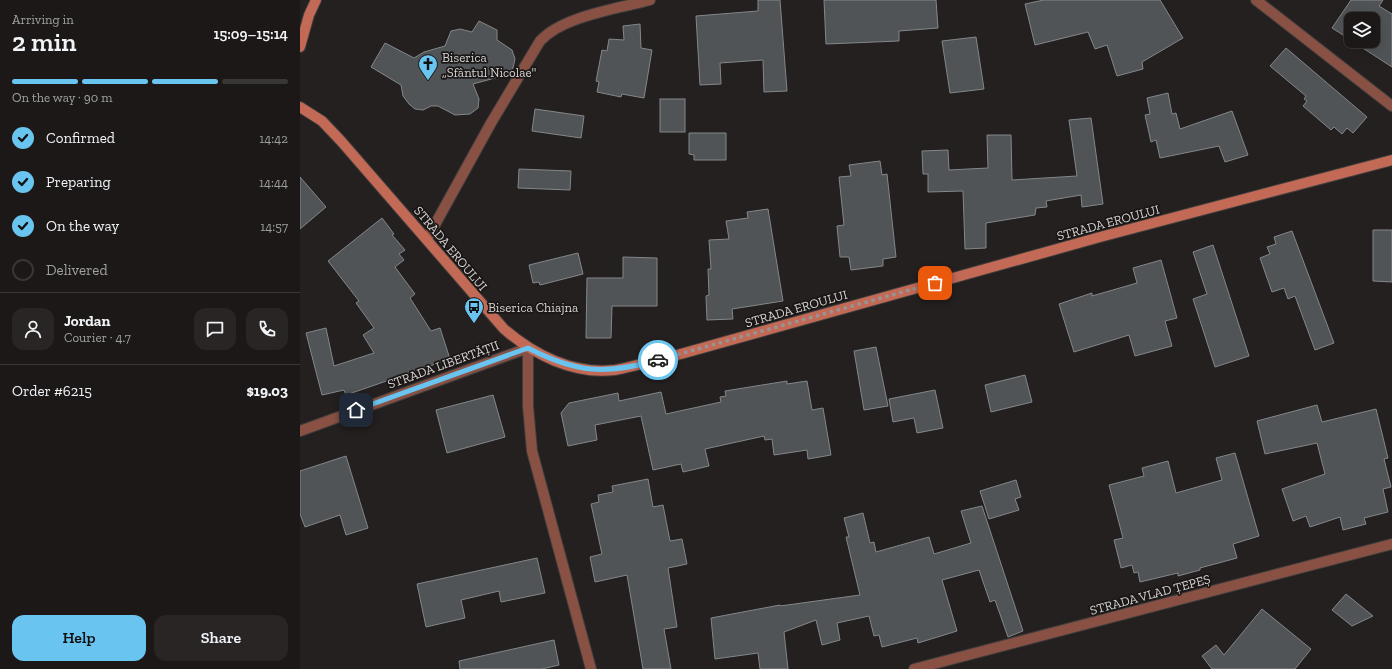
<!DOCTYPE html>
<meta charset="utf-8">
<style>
:root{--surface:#1b1817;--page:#282524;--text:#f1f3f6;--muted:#a0a0a1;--line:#393736;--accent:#69c4f0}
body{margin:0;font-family:"Zilla Slab",serif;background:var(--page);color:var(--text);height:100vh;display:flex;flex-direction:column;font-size:15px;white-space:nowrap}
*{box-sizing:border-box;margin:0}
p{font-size:13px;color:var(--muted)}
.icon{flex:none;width:22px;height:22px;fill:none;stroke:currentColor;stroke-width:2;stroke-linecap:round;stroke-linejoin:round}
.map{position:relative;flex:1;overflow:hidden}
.side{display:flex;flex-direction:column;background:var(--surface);width:300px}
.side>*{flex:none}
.buttons{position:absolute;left:1044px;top:12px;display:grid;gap:8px}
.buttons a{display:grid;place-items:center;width:36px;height:36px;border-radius:8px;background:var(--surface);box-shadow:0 4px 16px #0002,0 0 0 1px var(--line);font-size:20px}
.pin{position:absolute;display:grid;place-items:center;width:34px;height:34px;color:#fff;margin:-17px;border-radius:8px;box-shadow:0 2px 6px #0006}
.courier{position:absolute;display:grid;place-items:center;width:40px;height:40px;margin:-20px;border:3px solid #69c4f0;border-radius:50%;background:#fff;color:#222;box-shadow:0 1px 5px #0007}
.head em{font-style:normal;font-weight:600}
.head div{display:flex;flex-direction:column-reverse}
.head{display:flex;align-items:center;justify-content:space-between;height:68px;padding:0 12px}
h1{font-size:26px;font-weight:600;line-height:30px}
.bar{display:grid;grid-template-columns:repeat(4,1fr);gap:6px 4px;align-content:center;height:48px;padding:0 12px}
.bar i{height:5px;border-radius:3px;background:var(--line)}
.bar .current{background:var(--accent)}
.bar p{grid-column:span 4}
.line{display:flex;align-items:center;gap:10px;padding:0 12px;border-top:1px solid var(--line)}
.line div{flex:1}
.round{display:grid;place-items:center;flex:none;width:42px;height:42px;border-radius:12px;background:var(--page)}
ol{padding:0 12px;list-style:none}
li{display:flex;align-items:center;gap:12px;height:44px}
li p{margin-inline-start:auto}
li .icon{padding:4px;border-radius:50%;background:var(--accent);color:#111;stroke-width:4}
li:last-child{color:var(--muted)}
li i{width:22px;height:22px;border:2px solid var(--line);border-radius:50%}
.action{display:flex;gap:8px;margin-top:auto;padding:8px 12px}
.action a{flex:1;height:46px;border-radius:12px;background:var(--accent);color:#111;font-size:16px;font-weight:600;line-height:46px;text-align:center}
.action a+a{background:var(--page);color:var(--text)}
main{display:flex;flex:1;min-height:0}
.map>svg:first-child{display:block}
</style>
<main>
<section class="side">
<div class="head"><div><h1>2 min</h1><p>Arriving in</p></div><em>15:09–15:14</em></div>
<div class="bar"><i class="current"></i><i class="current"></i><i class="current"></i><i></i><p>On the way · 90 m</p></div>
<ol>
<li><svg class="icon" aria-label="check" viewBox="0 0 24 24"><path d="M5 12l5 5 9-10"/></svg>Confirmed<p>14:42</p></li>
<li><svg class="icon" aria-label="check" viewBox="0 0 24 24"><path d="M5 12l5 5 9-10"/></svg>Preparing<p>14:44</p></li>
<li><svg class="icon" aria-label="check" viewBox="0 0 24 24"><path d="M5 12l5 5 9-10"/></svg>On the way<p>14:57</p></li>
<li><i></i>Delivered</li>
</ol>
<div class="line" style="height:72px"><a class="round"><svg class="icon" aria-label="person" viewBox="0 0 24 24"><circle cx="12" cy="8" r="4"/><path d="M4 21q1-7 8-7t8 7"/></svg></a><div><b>Jordan</b><p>Courier · 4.7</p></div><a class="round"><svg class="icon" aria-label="chat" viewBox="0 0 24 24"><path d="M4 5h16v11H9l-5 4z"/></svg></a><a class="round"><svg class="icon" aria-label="phone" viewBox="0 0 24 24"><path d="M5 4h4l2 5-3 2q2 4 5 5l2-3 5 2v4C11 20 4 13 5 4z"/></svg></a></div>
<div class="line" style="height:52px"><div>Order #6215</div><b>$19.03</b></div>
<div class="action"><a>Help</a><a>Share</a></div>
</section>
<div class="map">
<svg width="1092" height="669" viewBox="0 0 1092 669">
<rect width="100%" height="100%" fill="#24201f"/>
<g fill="#515457" stroke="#83878a">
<polygon points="458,0 480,0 487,91 464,92 463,60 420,63 421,84 400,85 396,16 458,11"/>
<polygon points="524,0 636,0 638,28 599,31 599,41 526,44"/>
<polygon points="744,0 860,0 883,38 842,62 843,69 817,76 807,45 795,49 788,32 735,45 725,4"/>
<polygon points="1051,0 1083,0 1079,6 1092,14 1092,67 1052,41 1073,41 1073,19 1051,19 1051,40 1032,28"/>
<polygon points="179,21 197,30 197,40 212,50 215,59 213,68 206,75 173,84 179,99 178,108 170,114 155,115 138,106 131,106 123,110 115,109 109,104 103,96 101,85 71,67 85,43 114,58 124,52 145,46 151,31 160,29 172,32"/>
<polygon points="340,24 341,48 352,50 344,98 322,94 321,97 297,92 299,82 296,81 302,50 307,51 309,39 324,40 323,26"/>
<polygon points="676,37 684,89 650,93 642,41"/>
<polygon points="986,48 1067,117 1053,133 1047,128 1042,134 1034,127 1031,130 1003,106 1007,101 1004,99 1006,96 970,66"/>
<polygon points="868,93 872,114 876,113 880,129 932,111 948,155 925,162 919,146 860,158 856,140 851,142 845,115 850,114 847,98"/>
<rect x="360" y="99" width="25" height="33"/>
<polygon points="235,109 284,116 281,138 232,131"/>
<polygon points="791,118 803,204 782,207 781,195 746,201 747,207 736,208 735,215 686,223 686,248 665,249 663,191 628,192 628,174 623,174 622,151 648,150 649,170 688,168 687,135 711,135 712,180 777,176 769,120"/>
<polygon points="389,133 426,133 426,160 394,160 394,155 389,154"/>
<polygon points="580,161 582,175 587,174 596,257 583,259 583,266 551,270 549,257 540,257 537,226 544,225 539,177 551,176 549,165"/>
<polygon points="219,169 271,171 270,190 218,188"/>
<polygon points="0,177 26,207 0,229"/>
<polygon points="468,209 483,301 432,309 433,319 407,320 406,296 409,295 408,269 411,269 409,240 429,239 426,221 448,218 447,212"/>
<polygon points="82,218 94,234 92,235 105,250 99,254 104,260 95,267 115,294 110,298 131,331 140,328 150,359 46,395 44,390 22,395 6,333 26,328 34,366 74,353 63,335 74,328 56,303 59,301 28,261"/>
<polygon points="1073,230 1092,230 1092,282 1073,281"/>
<polygon points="992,231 1034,343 1015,350 995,296 988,299 984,288 972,292 960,258 970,254 967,247 976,244 974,237"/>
<polygon points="913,245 949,356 915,367 893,299 907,294 893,252"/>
<polygon points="278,253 283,274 240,285 239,282 233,283 229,265"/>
<polygon points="323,257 357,258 357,306 312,306 311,338 286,338 287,278 323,278"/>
<polygon points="861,260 877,318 865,321 872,346 835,356 829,335 774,352 759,304 792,293 792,296 837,283 833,268"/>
<polygon points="576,347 588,406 564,410 554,351"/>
<polygon points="725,375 732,402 691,412 685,385"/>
<polygon points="487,381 487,384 507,381 512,410 523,408 531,455 508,459 507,450 474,455 472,439 465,440 464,436 405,449 409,466 383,472 381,464 353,470 341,416 295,425 297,440 268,446 261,413 269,403 318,393 319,401 361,392 366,414 421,402 420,397 426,396 425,391"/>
<polygon points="635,390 643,428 617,433 614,418 593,422 589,399"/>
<polygon points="193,395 205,437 147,453 136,410"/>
<polygon points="1017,405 1022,422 1076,409 1088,458 1084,459 1091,487 1083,489 1088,512 1064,518 1066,524 1043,530 1040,517 1010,527 1006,516 993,521 982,489 1025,474 1017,443 965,454 957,421"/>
<polygon points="935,453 959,536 933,544 937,558 900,568 900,570 878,576 878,573 840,582 838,572 834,573 832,565 821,568 814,540 823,538 809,485 844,476 842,468 868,461 876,493 922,480 916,458"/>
<polygon points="46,456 68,528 46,535 40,515 5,527 0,514 0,471"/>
<polygon points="348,479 353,507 363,505 370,541 382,539 387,564 368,568 377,627 364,629 371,669 343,669 327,575 295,582 290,557 302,554 291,504 299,502 298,495 313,492 312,486"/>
<polygon points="716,480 721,497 715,499 719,510 689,519 680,491"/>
<polygon points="682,506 723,631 708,637 695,600 690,602 679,570 642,580 657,631 618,643 617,638 582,647 579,635 574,636 569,616 537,623 540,640 522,645 516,620 484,632 488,669 460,669 458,653 415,659 411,618 480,605 480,606 560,595 546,537 549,537 544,518 563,513 570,543 574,542 576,552 629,537 634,554 671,543 661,511"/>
<polygon points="237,558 245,593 201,602 199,591 161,600 165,618 126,627 117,584"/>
<polygon points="1046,594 1073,616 1052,626 1032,610"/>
<polygon points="962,609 1011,649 995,669 912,669 902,656 916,645 924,655"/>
<polygon points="254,640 259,665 242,669 160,669 159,661"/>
</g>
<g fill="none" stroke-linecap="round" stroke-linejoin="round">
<defs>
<g id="minor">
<polyline points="956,0 1092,106"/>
<path d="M127,239L191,123L240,41C263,16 317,9 350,0"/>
<polyline points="0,431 228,348 228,406 232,451 291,669"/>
</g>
<polyline id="tertiary" points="614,669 1092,544"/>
<g id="secondary">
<polyline points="0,47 9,15 16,0"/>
<path d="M0,107L22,121L41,141L204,329C234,355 274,375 315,370C327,368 339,364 352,362L800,237L1092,160"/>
</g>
</defs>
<use href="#minor" stroke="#403d3c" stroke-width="12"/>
<use href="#tertiary" stroke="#403d3c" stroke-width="12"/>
<use href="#secondary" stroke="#403d3c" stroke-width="12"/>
<use href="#minor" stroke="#885144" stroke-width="10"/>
<use href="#tertiary" stroke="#885144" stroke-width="10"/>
<use href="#secondary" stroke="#c26a56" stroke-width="10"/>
</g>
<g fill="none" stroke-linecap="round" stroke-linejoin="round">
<polyline stroke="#989494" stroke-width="4" stroke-dasharray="0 7.2" points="358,360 635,283"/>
<path stroke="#69c4f0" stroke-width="5" d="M56,410L228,348C276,373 306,375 358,360"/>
</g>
<defs>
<symbol id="church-pin" viewBox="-11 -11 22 30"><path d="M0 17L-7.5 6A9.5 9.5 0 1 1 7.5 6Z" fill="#69c4f0" stroke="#1a1716"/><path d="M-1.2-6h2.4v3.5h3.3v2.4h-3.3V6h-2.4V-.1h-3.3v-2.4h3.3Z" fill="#111"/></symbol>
<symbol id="bus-pin" viewBox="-11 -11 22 30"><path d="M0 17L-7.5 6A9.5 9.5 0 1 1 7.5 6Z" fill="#69c4f0" stroke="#1a1716"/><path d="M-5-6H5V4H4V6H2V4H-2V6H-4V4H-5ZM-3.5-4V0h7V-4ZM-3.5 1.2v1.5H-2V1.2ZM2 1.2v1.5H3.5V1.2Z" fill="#111"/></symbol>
</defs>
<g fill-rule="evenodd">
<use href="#church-pin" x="117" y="53" width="22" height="30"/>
<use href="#bus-pin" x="163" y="296" width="22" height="30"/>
</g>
<g text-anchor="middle" stroke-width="3.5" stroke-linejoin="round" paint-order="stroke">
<g font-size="13" fill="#d6d3d3" stroke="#1a1716" text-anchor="start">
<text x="142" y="62">Biserica<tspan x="142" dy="15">„Sfântul Nicolae"</tspan></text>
<text x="188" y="312">Biserica Chiajna</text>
</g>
<g font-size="13" fill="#d6d3d3" stroke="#1a1716">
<text transform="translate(808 222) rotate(-15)" y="5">STRADA EROULUI</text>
<text transform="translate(151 248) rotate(50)" y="5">STRADA EROULUI</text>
<text transform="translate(496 308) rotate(-16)" y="5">STRADA EROULUI</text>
<text transform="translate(143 364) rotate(-20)" y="5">STRADA LIBERTĂȚII</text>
<text transform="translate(850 594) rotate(-15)" y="5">STRADA VLAD ȚEPEȘ</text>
</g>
</g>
</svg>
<div class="buttons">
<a><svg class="icon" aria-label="layers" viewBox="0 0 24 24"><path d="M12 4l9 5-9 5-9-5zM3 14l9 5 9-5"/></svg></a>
</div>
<div class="pin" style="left:635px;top:283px;background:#ea580c"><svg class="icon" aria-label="bag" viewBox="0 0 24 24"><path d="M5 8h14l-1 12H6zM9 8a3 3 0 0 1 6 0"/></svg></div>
<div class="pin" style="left:56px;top:410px;background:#1f2937"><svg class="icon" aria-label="home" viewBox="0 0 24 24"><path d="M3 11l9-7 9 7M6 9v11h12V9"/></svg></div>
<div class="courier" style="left:358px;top:360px"><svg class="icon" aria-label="car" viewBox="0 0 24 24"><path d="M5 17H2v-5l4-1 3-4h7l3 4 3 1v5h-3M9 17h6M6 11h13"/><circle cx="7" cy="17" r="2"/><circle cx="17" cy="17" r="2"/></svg></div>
</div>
</main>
